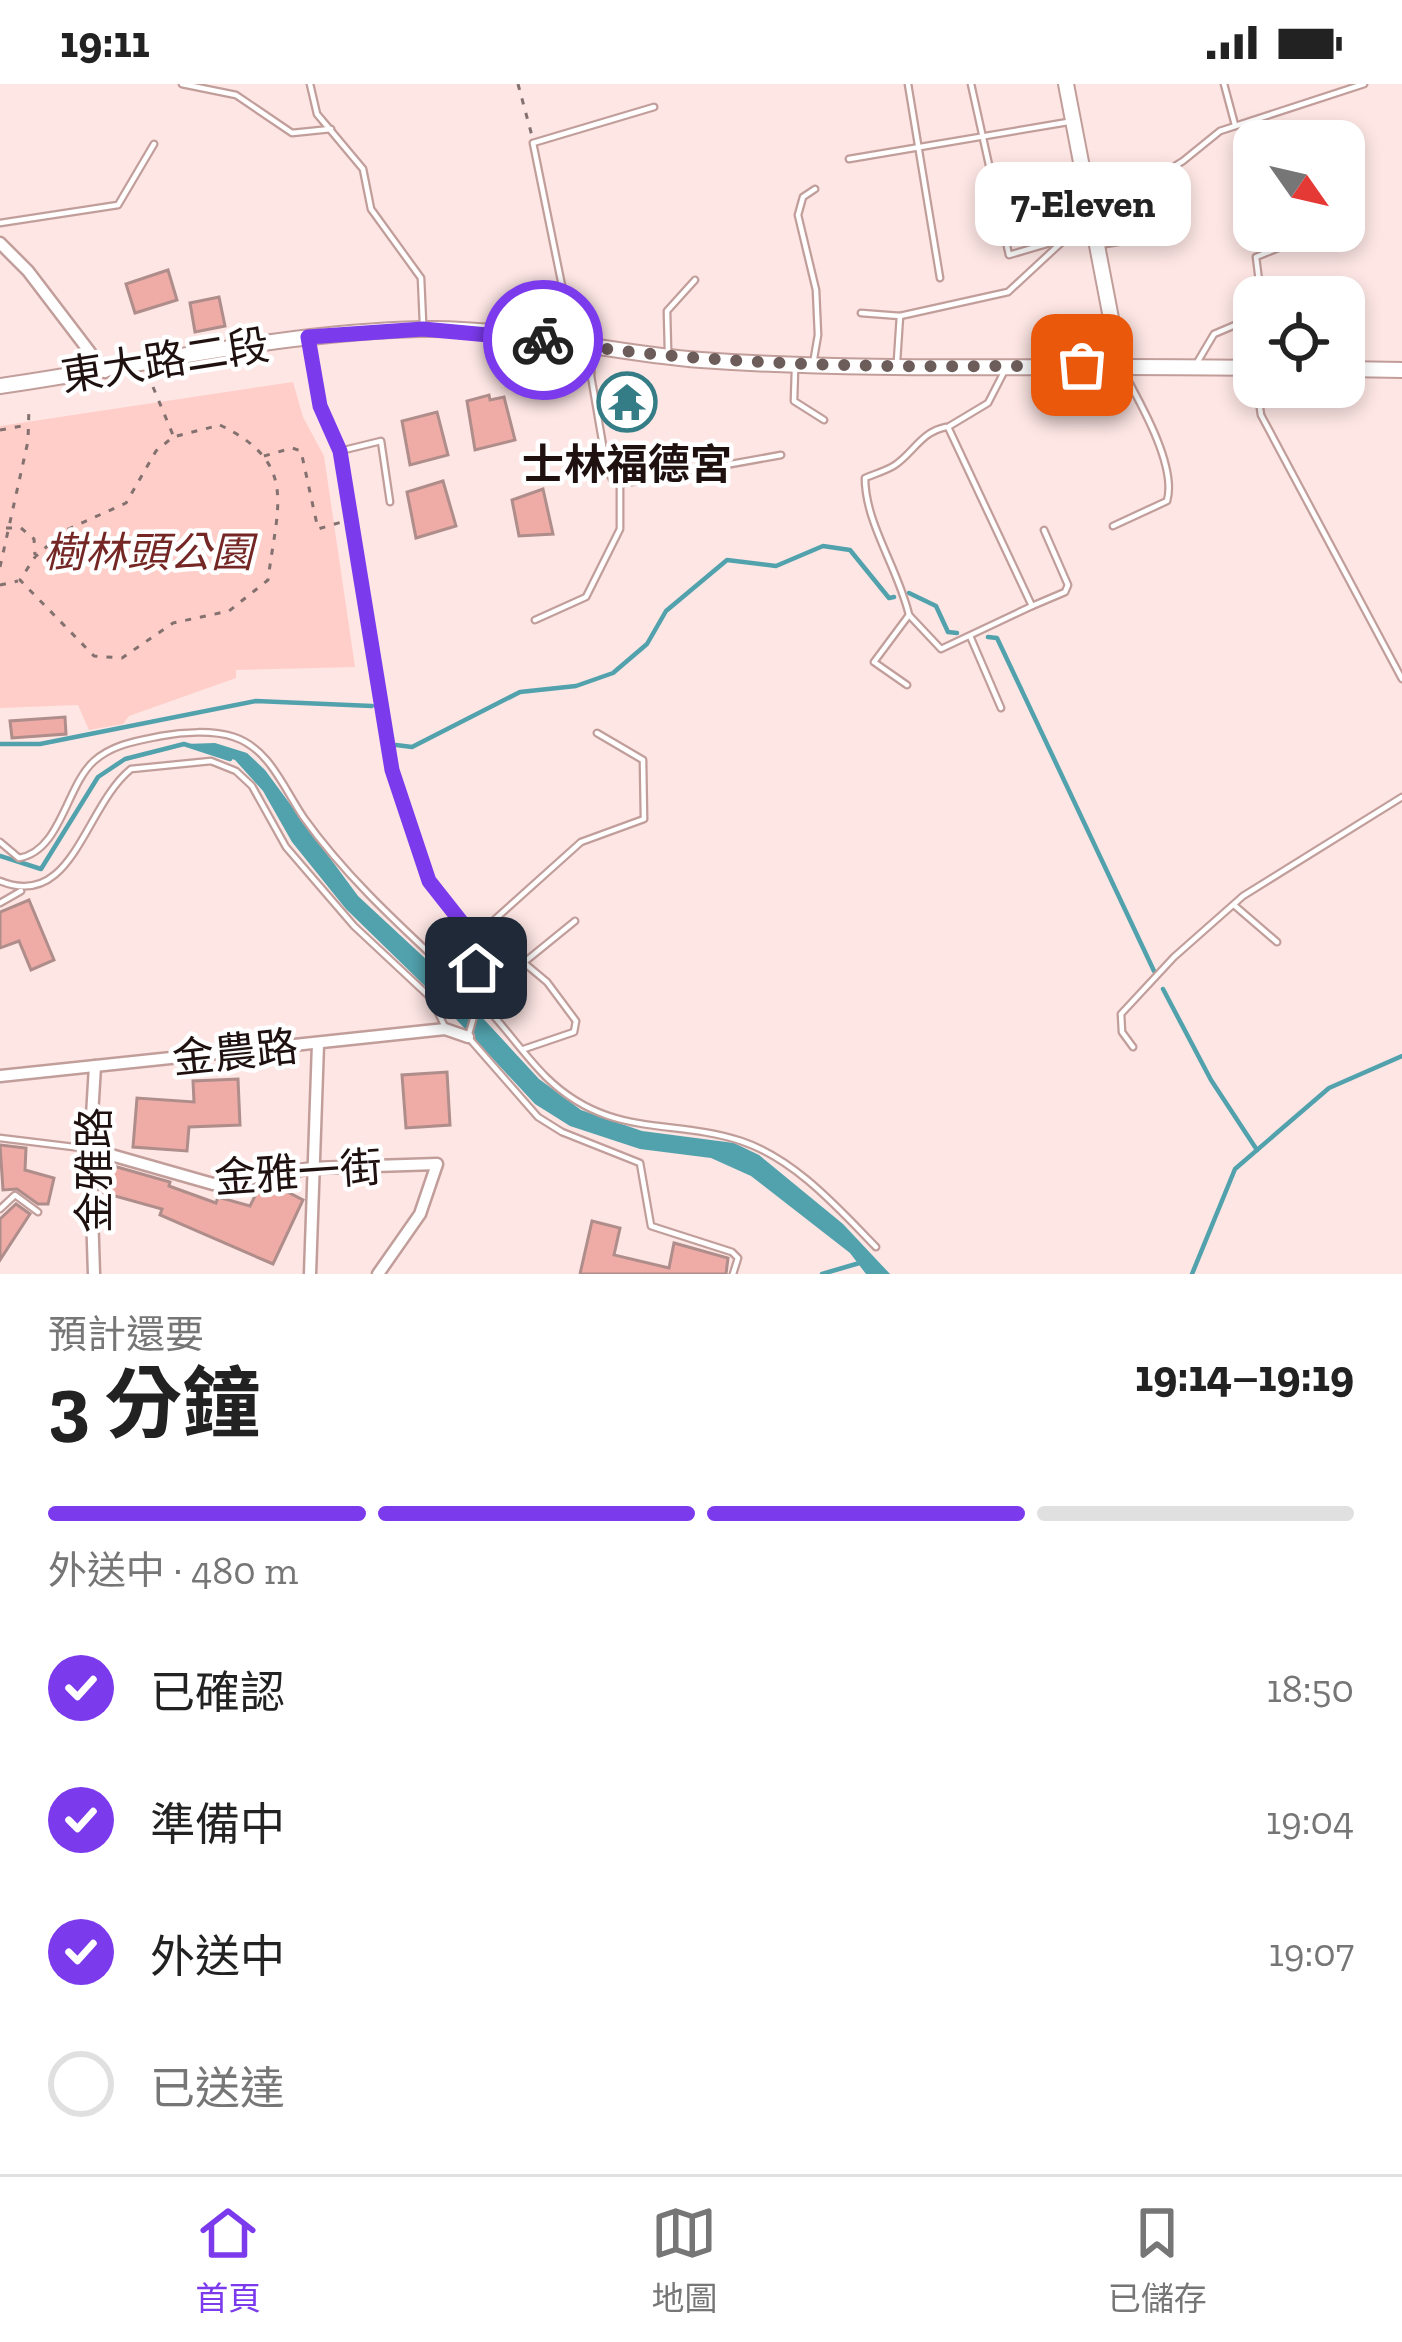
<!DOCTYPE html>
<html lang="zh-TW">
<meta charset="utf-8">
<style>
:root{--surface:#fff;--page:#f6f6f6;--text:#222;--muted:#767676;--line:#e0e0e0;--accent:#7c3aed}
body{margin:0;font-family:"Zilla Slab","Noto Sans TC",serif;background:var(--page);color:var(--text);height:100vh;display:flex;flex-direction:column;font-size:45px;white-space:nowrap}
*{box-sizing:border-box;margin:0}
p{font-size:39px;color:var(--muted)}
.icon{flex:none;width:66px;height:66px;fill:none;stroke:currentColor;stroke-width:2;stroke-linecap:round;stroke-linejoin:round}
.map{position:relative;height:1190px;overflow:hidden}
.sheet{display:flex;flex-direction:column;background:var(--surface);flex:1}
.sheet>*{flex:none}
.needle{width:78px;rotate:124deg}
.fabs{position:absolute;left:1233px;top:36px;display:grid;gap:24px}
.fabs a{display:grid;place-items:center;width:132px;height:132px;border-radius:24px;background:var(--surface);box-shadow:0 6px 18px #0003;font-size:60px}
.pin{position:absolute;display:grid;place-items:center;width:102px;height:102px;color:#fff;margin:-51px;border-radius:24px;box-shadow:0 6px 18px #0006}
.courier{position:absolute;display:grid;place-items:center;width:120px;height:120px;margin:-60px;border:9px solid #7c3aed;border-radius:50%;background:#fff;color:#222;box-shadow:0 3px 15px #0007}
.bubble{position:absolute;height:84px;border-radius:24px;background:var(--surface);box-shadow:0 6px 18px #0003;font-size:39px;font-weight:700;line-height:84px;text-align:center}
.head em{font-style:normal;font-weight:700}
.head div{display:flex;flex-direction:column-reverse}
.head{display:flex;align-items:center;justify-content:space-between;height:204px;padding:0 48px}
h1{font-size:78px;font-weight:700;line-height:90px}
.bar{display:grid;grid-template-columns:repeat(4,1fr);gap:18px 12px;align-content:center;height:144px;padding:0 48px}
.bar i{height:15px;border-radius:9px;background:var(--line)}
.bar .selected{background:var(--accent)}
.bar p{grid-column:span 4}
ol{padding:0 48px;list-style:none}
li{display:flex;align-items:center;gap:36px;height:132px}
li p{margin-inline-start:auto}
li .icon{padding:12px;border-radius:50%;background:var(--accent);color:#fff;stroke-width:4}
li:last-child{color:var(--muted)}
li i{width:66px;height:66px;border:6px solid var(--line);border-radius:50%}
.status{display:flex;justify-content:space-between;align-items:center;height:84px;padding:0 60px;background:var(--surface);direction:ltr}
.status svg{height:33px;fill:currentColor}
.menu{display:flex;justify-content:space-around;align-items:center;height:168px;border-top:3px solid var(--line);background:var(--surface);font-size:33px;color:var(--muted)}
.menu a{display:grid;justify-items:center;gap:6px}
.menu .selected{color:var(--accent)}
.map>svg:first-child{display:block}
</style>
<div class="status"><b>19:11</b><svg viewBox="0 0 49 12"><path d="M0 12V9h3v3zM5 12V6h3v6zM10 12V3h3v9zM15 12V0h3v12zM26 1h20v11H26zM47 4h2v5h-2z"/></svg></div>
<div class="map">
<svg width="1402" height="1190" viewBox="0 0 1402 1190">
<rect width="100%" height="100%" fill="#fde6e4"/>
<polygon fill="#ffcec9" points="293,298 303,333 324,372 355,583 236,586 236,594 129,632 123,640 89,646 78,621 0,624 0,342"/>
<polygon fill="#52a2ad" points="215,659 247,669 265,686 358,812 442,890 539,995 581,1026 642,1047 734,1059 759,1071 843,1140 890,1190 866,1190 850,1169 751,1092 711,1074 640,1065 570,1042 535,1020 427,904 346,825 292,758 263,707 235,676 184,660"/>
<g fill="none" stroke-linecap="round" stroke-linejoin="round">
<g stroke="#52a2ad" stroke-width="4.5">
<polyline points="909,509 936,522 948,548 957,549"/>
<polyline points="988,553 997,554 1154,887"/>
<polyline points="0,660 40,660 256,617 372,622"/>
<polyline points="396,661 412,663 520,608 576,602 613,589 647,560 666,527 727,476 776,482 823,462 850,466 889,514 894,513"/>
<polyline points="0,772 41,785 98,693 125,675 184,660 230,675"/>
<polyline points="1163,905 1211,996 1257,1066"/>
<polyline points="822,1190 863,1178"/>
<polyline points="1192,1190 1235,1085 1329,1004 1402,972"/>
</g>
</g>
<g fill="#efaba6" stroke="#af8d8a" stroke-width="3">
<polygon points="168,186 177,216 135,229 126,200"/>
<polygon points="553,202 559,241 539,243 533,205"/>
<polygon points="219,213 225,242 195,248 190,219"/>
<polygon points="489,311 490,316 504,313 515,356 475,366 467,317"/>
<polygon points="437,328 448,371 410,381 402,337"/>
<polygon points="443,397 456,442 416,454 407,408"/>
<polygon points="543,405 553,450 519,452 512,416"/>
<polygon points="65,633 66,650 12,654 10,637"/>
<polygon points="29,816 54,876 31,886 19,857 0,864 0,828"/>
<polygon points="447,988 450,1041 406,1044 402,991"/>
<polygon points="238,995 240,1041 189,1043 187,1067 133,1063 137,1014 194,1018 193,997"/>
<polygon points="0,1061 26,1064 25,1086 54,1094 48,1120 38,1120 17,1105 3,1106"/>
<polygon points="110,1081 170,1098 169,1102 216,1119 218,1113 250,1122 260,1102 272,1100 303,1116 273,1180 160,1131 162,1125 104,1109"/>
<polygon points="16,1120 30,1130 0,1176 0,1135"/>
<polygon points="592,1137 620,1144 614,1171 669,1184 674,1159 728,1174 726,1190 580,1190"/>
</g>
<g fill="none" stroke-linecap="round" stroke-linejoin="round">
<defs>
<g id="lane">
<polyline points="182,0 236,11 292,49 331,45"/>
<polyline points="310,0 317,30 363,85 371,125 421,194 423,239"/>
<polyline points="908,0 940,194"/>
<polyline points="971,0 1009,171 1091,147"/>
<polyline points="1224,0 1235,41"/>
<polyline points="849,75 1068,38"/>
<polyline points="1094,133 1183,77 1220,47 1364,0"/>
<polyline points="1344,134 1354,128"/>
<polyline points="0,139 118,121 154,60"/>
<polyline points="1099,161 1165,150"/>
<polyline points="1261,213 1256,173 1320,147"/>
<polyline points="861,229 900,232 897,277"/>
<polyline points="900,232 1008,208 1062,158"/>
<polyline points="573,256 533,59 654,23"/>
<polyline points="309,258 320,322 340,367 392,686 429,797 474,854 479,915 468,953 538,1033 562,1048 640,1079 651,1142 732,1168 738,1174 733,1190"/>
<polyline points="668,267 667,227 695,196"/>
<polyline points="1198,277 1214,250 1254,233"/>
<polyline points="813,280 818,251 816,206 798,131 803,113 815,105"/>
<polyline points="795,285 794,317 824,336"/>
<polyline points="1257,303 1261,331 1402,595"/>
<polyline points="340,367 381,357 390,418"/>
<polyline points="620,400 781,371"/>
<path d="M1113,442L1167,417C1177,383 1141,320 1124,289"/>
<polyline points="1032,522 1065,508 1068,501 1044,446"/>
<polyline points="909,531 941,565 1032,522 948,343 988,319 1004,288"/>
<polyline points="535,536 586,513 620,445 620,400 613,397 607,385 591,292 592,264"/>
<polyline points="970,552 1001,624"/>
<path d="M907,601L874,578L909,531C898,484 865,439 865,394C874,390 886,387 895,381C914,368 921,348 946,343"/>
<path d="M0,758L19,774C61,767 66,702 94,677C113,660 137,657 161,652C182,648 213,646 234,653C270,665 284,705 304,734C352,801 414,854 474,911C500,935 520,967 546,993C609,1055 671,1034 741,1057C795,1075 838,1124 876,1163"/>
<path d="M0,797C73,827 84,723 131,685L211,677L236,687L252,702L286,763L354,842L431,914L445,943"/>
<polyline points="0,819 21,807"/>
<polyline points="1234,821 1277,858"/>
<polyline points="474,854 581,758 644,735 643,676 597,649"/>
<polyline points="523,878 547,898 576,937 574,948 524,965"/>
<polyline points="479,915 575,837"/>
<polyline points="1133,963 1122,948 1121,930 1174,873 1243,812 1402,713"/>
<polyline points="0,1054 90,1065"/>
<polyline points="0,1125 15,1111 38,1128"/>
</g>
<g id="street">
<polyline points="0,159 28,187 105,288"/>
<polyline points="0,992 445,945 468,953"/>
<polyline points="90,1065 213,1100 313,1084 437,1080 420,1130 378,1190"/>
<polyline points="94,1190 90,1065 95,982"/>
<polyline points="310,1190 318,960"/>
</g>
<g id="secondary">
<polyline points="1066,0 1120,281"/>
<polyline points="1344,285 1402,286"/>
<path d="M0,302C140,282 281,248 422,245C515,243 608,269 701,276C885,289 1070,280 1254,284"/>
</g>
</defs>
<use href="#lane" stroke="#c29e9b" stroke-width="9"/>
<use href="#street" stroke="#c29e9b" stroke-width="15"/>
<use href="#secondary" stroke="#c29e9b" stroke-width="18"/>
<g stroke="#82716f" stroke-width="3" stroke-dasharray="6 9" stroke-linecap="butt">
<polyline points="518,0 532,52"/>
<polyline points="153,303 173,351"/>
<path d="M220,341C299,379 277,422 268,496L229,527L173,539L122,574L94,572L20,496L35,473L64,447L126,419L156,367L173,353Z"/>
<polyline points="0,346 27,341"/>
<polyline points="264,372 292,364 301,367 318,445 345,437"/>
<polyline points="6,444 21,444 34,455 35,471"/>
<polyline points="0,483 28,357 29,322"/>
<polyline points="0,501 18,497"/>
</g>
<use href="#lane" stroke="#fff" stroke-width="4.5"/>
<use href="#street" stroke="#fff" stroke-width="10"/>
<use href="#secondary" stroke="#fff" stroke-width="14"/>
</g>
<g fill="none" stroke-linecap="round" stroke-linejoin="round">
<path stroke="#6c5c5a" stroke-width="12" stroke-dasharray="0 21.6" d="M543,256C721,284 902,284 1082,281"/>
<polyline stroke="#7c3aed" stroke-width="15" points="476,884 474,854 429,797 392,686 340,367 320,322 308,253 423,245 543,256"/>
</g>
<defs>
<symbol id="temple-ring" viewBox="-11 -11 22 22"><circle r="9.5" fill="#fff" stroke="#357d86" stroke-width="1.5"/><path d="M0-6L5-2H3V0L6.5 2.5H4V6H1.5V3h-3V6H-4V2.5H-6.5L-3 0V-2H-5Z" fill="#357d86"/></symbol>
</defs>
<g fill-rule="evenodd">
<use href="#temple-ring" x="594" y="285" width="66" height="66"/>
</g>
<g text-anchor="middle" stroke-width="9" stroke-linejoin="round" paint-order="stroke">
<g font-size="42" fill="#1e1110" stroke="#fff">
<text transform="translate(165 276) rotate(-9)" y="15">東大路二段</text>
<text transform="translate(235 968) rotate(-6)" y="15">金農路</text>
<text transform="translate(94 1086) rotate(-90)" y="15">金雅路</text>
<text transform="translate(298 1088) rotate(-4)" y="15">金雅一街</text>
</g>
<g font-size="42" font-weight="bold" fill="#1e1110" stroke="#fff">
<text x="627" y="395">士林福德宮</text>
</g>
<g font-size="42" font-style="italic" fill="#752726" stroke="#fff">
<text x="148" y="483">樹林頭公園</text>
</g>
</g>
</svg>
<div class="fabs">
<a><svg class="needle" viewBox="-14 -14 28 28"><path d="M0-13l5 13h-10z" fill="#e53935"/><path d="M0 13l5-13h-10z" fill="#767676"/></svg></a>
<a><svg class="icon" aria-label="locate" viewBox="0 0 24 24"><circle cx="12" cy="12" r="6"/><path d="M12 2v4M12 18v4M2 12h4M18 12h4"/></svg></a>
</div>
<div class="pin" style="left:1082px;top:281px;background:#ea580c"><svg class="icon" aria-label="bag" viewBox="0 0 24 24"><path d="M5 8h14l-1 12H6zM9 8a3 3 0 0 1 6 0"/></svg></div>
<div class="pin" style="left:476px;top:884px;background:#1f2937"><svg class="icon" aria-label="home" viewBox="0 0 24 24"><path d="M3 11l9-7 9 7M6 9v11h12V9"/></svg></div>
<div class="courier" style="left:543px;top:256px"><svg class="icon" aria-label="bike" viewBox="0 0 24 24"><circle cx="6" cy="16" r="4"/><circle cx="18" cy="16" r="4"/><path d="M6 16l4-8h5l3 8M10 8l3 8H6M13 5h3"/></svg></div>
<div class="bubble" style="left:975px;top:78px;width:216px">7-Eleven</div>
</div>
<section class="sheet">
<div class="head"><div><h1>3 分鐘</h1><p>預計還要</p></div><em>19:14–19:19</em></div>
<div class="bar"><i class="selected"></i><i class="selected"></i><i class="selected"></i><i></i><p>外送中 · 480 m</p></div>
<ol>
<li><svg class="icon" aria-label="check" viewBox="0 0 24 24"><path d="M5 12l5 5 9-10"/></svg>已確認<p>18:50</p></li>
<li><svg class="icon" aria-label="check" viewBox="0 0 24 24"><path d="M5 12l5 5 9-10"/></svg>準備中<p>19:04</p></li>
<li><svg class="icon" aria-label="check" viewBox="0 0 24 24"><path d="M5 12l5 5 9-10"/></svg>外送中<p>19:07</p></li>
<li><i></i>已送達</li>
</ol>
</section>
<nav class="menu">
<a class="selected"><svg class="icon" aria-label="home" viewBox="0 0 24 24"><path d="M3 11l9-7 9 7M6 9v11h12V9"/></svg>首頁</a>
<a><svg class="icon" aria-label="map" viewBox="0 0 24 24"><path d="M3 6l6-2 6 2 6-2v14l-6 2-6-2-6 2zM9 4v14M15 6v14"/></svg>地圖</a>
<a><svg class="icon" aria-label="saved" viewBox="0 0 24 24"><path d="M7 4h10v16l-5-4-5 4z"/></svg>已儲存</a>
</nav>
